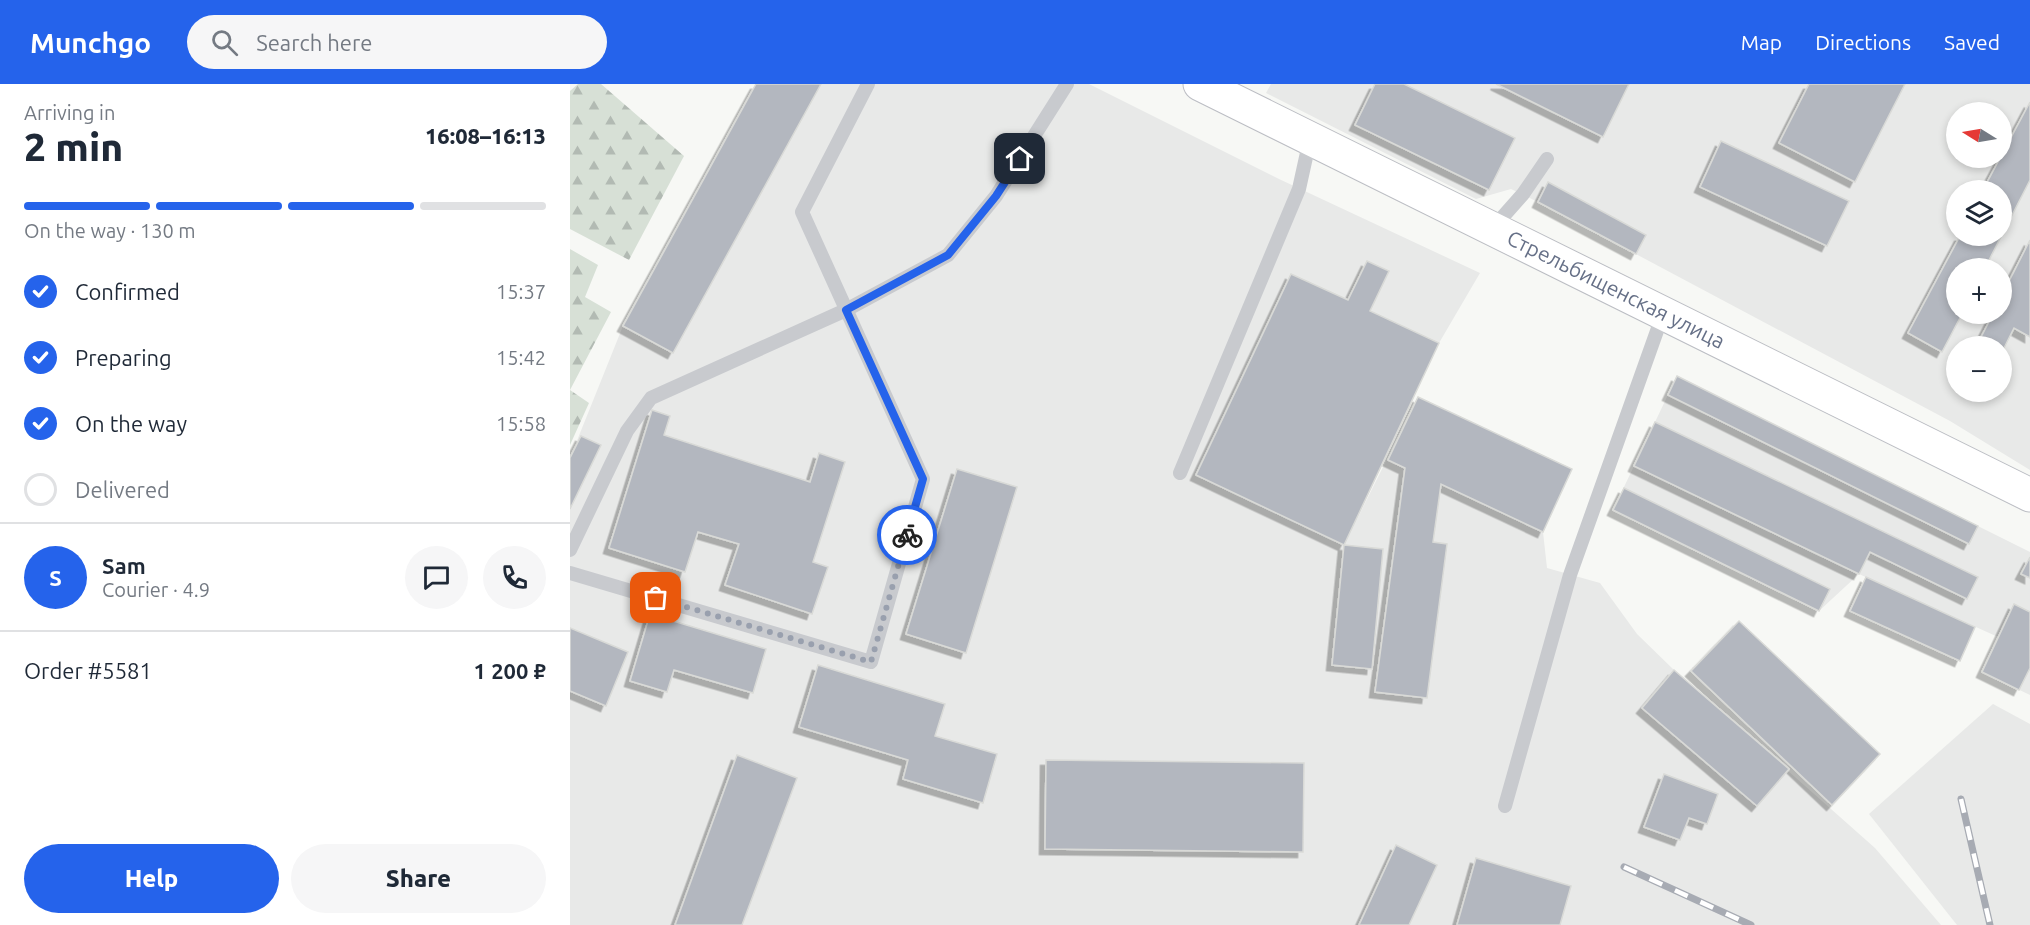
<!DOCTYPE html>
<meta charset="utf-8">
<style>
:root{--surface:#fff;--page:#f6f6f7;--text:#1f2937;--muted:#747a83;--line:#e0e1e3;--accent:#2563eb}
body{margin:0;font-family:Ubuntu,sans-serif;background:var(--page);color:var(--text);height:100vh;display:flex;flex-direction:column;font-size:22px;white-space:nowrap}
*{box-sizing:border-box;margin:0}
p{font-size:20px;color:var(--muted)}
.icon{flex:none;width:33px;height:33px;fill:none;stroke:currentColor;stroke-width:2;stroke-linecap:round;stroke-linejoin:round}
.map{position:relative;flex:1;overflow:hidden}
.drawer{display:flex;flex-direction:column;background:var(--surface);width:570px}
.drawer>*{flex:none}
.needle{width:39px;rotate:281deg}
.buttons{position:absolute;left:1376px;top:18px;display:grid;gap:12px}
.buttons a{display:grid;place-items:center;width:66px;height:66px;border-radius:50%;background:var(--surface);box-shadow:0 3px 9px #0003;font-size:30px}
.pin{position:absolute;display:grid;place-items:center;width:51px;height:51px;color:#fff;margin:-26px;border-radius:12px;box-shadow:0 3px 9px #0006}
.courier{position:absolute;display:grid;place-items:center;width:60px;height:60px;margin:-30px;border:4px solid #2563eb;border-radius:50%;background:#fff;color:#222;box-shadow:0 2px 8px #0007}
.summary em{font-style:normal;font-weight:800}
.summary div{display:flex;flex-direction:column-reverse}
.summary{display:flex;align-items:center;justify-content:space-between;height:102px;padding:0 24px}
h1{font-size:39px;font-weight:800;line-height:45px}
.bar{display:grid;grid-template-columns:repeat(4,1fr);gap:9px 6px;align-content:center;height:72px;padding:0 24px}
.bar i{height:8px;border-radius:4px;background:var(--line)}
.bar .active{background:var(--accent)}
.bar p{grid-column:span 4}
.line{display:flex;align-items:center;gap:15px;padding:0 24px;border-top:2px solid var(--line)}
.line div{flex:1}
.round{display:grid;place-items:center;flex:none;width:63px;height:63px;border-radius:32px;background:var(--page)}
ol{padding:0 24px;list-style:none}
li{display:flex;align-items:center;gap:18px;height:66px}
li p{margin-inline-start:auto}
li .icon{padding:6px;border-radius:50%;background:var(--accent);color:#fff;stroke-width:4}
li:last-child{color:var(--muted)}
li i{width:33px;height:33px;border:3px solid var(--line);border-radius:50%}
.cta{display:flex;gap:12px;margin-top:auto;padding:12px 24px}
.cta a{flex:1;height:69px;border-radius:36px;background:var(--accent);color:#fff;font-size:24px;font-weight:800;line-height:69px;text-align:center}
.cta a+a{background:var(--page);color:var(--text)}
header{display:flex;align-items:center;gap:36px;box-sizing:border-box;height:84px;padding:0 30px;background:var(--accent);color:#fff}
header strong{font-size:28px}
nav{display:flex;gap:33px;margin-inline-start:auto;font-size:21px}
.search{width:420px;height:54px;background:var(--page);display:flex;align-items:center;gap:15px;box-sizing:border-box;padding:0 21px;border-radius:33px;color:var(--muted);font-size:22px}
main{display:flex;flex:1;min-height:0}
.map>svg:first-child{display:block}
</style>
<header>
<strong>Munchgo</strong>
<div class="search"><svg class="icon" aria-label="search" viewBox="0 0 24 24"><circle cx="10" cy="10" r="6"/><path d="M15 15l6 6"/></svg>Search here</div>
<nav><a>Map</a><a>Directions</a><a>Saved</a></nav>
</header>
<main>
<section class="drawer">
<div class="summary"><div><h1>2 min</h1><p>Arriving in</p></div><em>16:08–16:13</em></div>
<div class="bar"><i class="active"></i><i class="active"></i><i class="active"></i><i></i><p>On the way · 130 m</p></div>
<ol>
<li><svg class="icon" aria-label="check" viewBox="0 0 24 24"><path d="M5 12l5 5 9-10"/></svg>Confirmed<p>15:37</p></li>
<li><svg class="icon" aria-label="check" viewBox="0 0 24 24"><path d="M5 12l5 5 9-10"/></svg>Preparing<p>15:42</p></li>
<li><svg class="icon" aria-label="check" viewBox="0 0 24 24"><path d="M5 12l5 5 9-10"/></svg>On the way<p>15:58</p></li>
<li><i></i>Delivered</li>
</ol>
<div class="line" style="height:108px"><b class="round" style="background:var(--accent);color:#fff">S</b><div><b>Sam</b><p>Courier · 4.9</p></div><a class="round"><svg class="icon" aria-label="chat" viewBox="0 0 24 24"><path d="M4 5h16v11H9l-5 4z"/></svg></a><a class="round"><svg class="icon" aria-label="phone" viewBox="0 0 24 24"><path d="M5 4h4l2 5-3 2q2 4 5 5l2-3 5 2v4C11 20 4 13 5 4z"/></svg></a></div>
<div class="line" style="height:78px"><div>Order #5581</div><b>1 200 ₽</b></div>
<div class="cta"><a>Help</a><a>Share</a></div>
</section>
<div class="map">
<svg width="1460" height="841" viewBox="0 0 1460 841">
<defs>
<pattern id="forest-firs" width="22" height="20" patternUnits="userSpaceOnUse" patternTransform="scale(1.5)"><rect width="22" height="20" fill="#d7e0d6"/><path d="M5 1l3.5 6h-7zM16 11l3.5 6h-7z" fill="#b2bab3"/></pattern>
<filter id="shadow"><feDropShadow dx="-5.5" dy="5.5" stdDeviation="0" flood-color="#0004"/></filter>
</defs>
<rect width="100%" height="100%" fill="#f7f8f5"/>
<g fill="#e8e9e8" fill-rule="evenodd">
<polygon points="186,0 519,0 709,95 910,189 869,259 785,439 848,313 1002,385 973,448 977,484 1030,499 1067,550 1104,586 1305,764 1371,841 0,841 0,374 53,242"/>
<path d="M701,0H1460V386L1380,337L968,118L941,105L906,115L696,9ZM1386,28H1431V74H1386ZM1386,106H1431V152H1386ZM1386,184H1431V230H1386ZM1386,262H1431V308H1386Z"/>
<polygon points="1107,292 1460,468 1460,611 1412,588 1428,553 1289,490 1249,527 1043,426"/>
<polygon points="1423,620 1460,640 1460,841 1387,841 1299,730"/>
</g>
<g fill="url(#forest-firs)">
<polygon points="8,0 31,0 114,72 59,176 0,145 0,7"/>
<polygon points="0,165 28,181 15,213 41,228 0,306 19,319 0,361"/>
</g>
<g fill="#b3b7bf" stroke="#d9dad7" stroke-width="1.5" filter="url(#shadow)">
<polygon points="186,0 251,0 103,269 53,242"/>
<polygon points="805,0 834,0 945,54 919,106 785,41"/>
<polygon points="926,0 1059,0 1033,53"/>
<polygon points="1239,0 1335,0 1285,98 1209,59"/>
<polygon points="1460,18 1460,96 1415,184 1386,184 1386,230 1392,230 1372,268 1338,249 1390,152 1431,152 1431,106 1413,106"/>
<polygon points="1151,57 1279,117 1257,162 1130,103"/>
<polygon points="978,98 1076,151 1066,170 968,118"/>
<polygon points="1460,156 1460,253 1444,244 1431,270 1431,262 1414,262 1408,259 1423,230 1431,230 1431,213"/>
<polygon points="797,177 819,187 800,227 869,259 774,461 626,391 721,190 778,216"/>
<polygon points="1107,292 1408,442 1399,460 1098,311"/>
<polygon points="848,313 1002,385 973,448 871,400 863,458 877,460 857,614 805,608 835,384 818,376"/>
<polygon points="82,326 100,332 94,351 240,398 249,369 275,378 243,478 258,483 242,530 155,501 169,460 128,448 115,488 39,464"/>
<polygon points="1085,338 1408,493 1397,515 1300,468 1289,490 1064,382"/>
<polygon points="11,352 31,361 0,425 0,374"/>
<polygon points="387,385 447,403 396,569 336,550"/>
<polygon points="1054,404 1260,505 1249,527 1043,426"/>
<polygon points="774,461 813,465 802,585 762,581"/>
<polygon points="1460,473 1460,494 1451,490"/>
<polygon points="1296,493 1405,543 1390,577 1280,527"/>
<polygon points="1444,520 1460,528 1460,584 1449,606 1412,588"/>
<polygon points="80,530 196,565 183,609 104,586 97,608 60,597"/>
<polygon points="1169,537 1310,670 1262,721 1121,587"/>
<polygon points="0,544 58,568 36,622 0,607"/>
<polygon points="248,581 375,620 365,652 427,670 413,719 333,695 338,676 229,643"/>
<polygon points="1104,586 1219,685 1187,722 1072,624"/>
<polygon points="167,671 227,694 172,841 105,841"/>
<polygon points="476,676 734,679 733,768 475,765"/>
<polygon points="1094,690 1148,710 1137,740 1119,734 1110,756 1074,743"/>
<polygon points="826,761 867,781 839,841 789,841"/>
<polygon points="906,774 1001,802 990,841 887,841"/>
</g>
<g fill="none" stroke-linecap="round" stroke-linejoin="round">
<defs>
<g id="secondary">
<path id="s1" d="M630,0L1460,411"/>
</g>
</defs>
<use href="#secondary" stroke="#bcbec4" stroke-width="35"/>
<g stroke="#c8cace" stroke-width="14">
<polyline points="922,145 953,110 977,75"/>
<polyline points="610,389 729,105 740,55"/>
<polyline points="0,466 57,347 81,314 276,226 378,171 426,112 497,0"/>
<polyline points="0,489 301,578 353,395 232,128 298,0"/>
<polyline points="935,722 1000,491 1093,230"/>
</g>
<use href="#secondary" stroke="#fff" stroke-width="33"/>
<defs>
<g id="rail">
<polyline points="1391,715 1420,841"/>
<polyline points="1054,783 1181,841"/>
</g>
</defs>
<use href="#rail" stroke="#a7abb3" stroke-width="7"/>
<use href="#rail" stroke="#fff" stroke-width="4.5" stroke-dasharray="14" stroke-linecap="butt"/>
</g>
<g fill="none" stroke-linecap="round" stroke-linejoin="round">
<polyline stroke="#99a0ae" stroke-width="6" stroke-dasharray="0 10.8" points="86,514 301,578 337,451"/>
<polyline stroke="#2563eb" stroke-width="8" points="337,451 353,395 276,226 378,171 426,112 450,75"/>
</g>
<g text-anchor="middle" stroke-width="6" stroke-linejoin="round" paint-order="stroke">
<g font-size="21" fill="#667087" stroke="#fff">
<text dy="7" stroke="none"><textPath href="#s1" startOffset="464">Стрельбищенская улица</textPath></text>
</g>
</g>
</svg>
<div class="buttons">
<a><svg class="needle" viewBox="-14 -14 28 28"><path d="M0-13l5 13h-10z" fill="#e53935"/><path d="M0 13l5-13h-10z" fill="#747a83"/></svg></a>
<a><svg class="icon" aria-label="layers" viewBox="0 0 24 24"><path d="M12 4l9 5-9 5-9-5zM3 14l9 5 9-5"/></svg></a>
<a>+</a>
<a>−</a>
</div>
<div class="pin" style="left:86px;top:514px;background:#ea580c"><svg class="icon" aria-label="bag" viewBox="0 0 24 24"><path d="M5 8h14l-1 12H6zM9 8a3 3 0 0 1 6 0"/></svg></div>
<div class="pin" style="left:450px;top:75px;background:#1f2937"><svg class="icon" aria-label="home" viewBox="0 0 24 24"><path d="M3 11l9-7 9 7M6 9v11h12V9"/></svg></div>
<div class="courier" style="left:337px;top:451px"><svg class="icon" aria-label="bike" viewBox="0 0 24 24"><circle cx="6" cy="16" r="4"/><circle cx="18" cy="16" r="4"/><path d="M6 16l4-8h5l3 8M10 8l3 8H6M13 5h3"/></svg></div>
</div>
</main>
